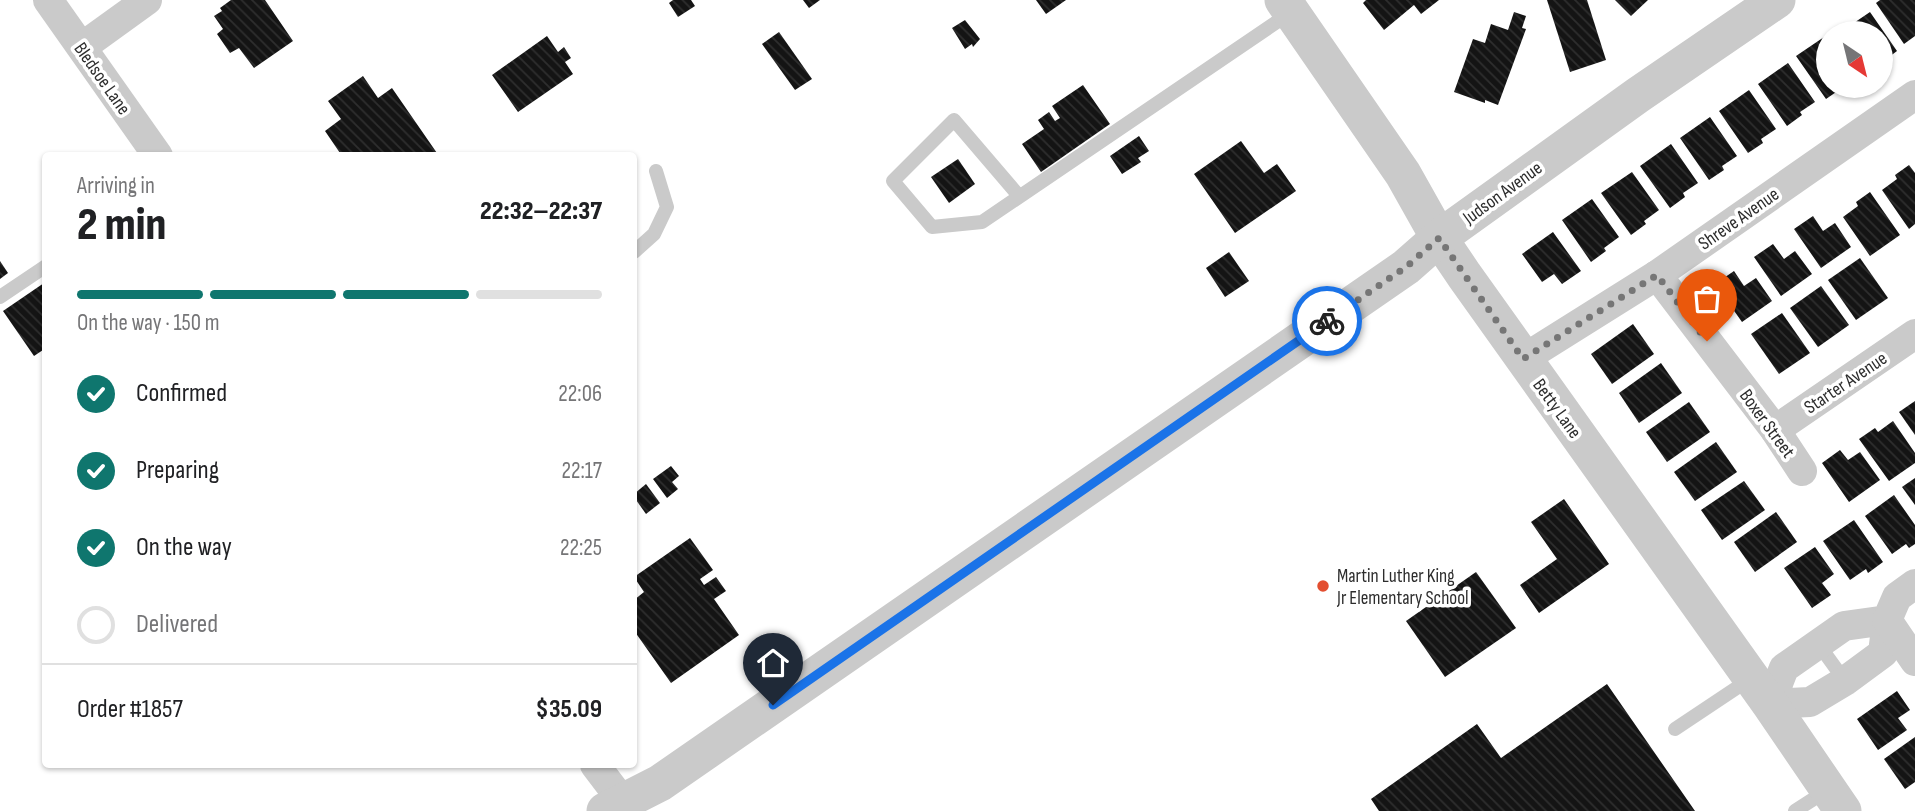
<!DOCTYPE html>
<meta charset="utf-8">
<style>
:root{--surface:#fff;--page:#f2f2f2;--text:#202124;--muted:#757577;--line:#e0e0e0;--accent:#0f766e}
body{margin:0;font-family:"Sofia Sans Condensed",sans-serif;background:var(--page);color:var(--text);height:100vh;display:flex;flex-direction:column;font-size:26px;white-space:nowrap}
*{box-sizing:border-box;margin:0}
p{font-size:23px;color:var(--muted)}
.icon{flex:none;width:38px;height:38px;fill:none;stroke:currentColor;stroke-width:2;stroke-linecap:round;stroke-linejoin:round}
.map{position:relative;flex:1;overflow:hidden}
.sheet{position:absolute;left:42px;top:152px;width:595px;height:616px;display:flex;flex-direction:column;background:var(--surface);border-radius:7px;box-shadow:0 2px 5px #0004}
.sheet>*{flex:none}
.needle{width:46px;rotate:145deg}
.fabs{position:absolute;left:1816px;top:21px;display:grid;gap:14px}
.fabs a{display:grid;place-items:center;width:77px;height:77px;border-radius:50%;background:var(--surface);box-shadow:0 2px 5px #0004;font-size:35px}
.pin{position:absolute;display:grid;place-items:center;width:60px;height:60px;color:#fff;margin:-72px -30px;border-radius:50% 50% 50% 0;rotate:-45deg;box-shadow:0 0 7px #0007}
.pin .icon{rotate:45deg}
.courier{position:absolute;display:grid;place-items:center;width:70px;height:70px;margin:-35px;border:5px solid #1a73e8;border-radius:50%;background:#fff;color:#222;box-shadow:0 2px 9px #0007}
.overview em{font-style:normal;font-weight:800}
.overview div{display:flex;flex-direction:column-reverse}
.overview{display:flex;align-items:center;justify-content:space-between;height:119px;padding:0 35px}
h1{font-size:46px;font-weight:800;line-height:52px}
.bar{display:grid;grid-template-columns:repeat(4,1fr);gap:10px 7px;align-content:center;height:84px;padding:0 35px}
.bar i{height:9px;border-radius:5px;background:var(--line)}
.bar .on{background:var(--accent)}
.bar p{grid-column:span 4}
.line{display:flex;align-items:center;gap:18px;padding:0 35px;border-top:2px solid var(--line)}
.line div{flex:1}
ol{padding:0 35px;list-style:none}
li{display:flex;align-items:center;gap:21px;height:77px}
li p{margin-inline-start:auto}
li .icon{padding:7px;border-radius:50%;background:var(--accent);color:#fff;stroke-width:4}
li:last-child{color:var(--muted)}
li i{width:38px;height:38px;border:4px solid var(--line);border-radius:50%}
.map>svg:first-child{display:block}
</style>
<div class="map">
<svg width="1915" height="811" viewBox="0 0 1915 811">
<defs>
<pattern id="building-back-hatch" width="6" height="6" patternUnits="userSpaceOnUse" patternTransform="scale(1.75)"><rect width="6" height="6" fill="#141414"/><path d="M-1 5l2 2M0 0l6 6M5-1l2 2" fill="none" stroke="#2e2e2e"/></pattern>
</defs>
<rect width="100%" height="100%" fill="#fff"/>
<g fill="url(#building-back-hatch)">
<polygon points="231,0 265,0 293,41 254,68 239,48 230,53 217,34 223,29 214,16 222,11 220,8"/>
<polygon points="673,0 691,0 695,6 678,17 669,3"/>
<polygon points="803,0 820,0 809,8"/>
<polygon points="1036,0 1066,0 1046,14"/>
<polygon points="1366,0 1439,0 1421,14 1414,5 1384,30 1363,3"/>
<polygon points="1547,0 1587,0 1606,60 1570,72"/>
<polygon points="1615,0 1648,0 1631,16"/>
<polygon points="1880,0 1915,0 1915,36 1904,44 1876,3"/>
<polygon points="1514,12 1526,16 1522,28 1526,29 1498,105 1485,100 1485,103 1454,92 1473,39 1485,43 1491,24 1508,30"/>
<polygon points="1870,12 1897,51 1881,63 1881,33 1839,33"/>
<polygon points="965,20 980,39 973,47 972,44 965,49 952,28"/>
<polygon points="779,32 812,79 795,90 762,44"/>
<polygon points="1827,35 1829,37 1829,86 1840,86 1842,88 1826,99 1796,56"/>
<polygon points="547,36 558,52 564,47 571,58 565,62 573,74 518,112 492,75"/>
<polygon points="1788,63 1815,102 1800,112 1802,115 1787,126 1758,84"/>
<polygon points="363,76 378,98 392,88 439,156 342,156 325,131 341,119 328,101"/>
<polygon points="1083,85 1110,124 1041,172 1022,144 1044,129 1038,120 1049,112 1055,121 1060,118 1052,106"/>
<polygon points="1749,90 1776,129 1761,139 1763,143 1748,153 1719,111"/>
<polygon points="1710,117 1737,156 1722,166 1724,170 1709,180 1680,138"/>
<polygon points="1139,136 1149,151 1138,158 1141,162 1122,174 1110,156"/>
<polygon points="1241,141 1264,173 1277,164 1296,191 1235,233 1194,174"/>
<polygon points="1671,144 1698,183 1683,193 1685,197 1670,208 1640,166"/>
<polygon points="958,159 975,184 949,203 931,177"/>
<polygon points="1909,165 1915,173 1915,224 1909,229 1882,190 1897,179 1895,175"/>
<polygon points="1632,172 1659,210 1644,221 1646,224 1631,235 1601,193"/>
<polygon points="1870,192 1900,235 1870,256 1843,217 1858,206 1856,202"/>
<polygon points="1592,199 1619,237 1604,248 1606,251 1591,262 1562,220"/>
<polygon points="1813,216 1823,231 1835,223 1851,247 1821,268 1794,229"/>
<polygon points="1553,232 1581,271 1562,284 1554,274 1542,282 1522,254"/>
<polygon points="1773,244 1784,259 1795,251 1812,274 1781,296 1754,257"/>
<polygon points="1229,252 1249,281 1225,297 1206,268"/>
<polygon points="1860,258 1888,298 1856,320 1828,280"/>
<polygon points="0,261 8,273 0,279"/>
<polygon points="1734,271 1744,286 1756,278 1772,301 1742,322 1715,284"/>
<polygon points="44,283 46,285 46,348 34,356 3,311"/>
<polygon points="1821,286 1849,325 1818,347 1790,308"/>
<polygon points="1782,313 1810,353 1779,374 1751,334"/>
<polygon points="1633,324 1654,354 1612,384 1591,354"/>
<polygon points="1661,363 1682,393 1639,423 1619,393"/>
<polygon points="1915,401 1915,435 1899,412"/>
<polygon points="1689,402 1710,432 1667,462 1646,432"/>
<polygon points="1893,421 1915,453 1915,463 1889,481 1859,439 1875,428 1878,432"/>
<polygon points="1716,442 1737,472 1695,501 1674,472"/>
<polygon points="1840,450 1848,460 1860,452 1880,480 1849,502 1822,463"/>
<polygon points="671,466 679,476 672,482 678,489 667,498 653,479"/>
<polygon points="1915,478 1915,505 1902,487"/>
<polygon points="1744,481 1765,510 1722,540 1701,510"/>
<polygon points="646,484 660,503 646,514 634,497 634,494"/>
<polygon points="1894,495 1915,525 1915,544 1909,548 1906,544 1892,554 1865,516"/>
<polygon points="1564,499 1609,564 1539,613 1520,585 1557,559 1531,522"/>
<polygon points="1776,512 1797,542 1755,572 1734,542"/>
<polygon points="1854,520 1883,562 1868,573 1866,569 1850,580 1823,541"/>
<polygon points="690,538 713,570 700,579 704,585 716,577 726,591 714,599 739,635 671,683 635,632 634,633 634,600 644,592 634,577"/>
<polygon points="1815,547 1834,574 1822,583 1831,595 1812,608 1784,568"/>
<polygon points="1476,572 1516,628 1445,677 1406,621"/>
<polygon points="1607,684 1695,811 1379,811 1371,799 1477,724 1501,758"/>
<polygon points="1897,691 1910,710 1898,718 1907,730 1878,750 1857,719"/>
<polygon points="1915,737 1915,782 1905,789 1884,759"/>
</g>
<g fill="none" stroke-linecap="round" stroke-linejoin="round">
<g stroke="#cacaca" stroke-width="14">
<polyline points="1019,196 954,120 893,181 932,227 982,222 1290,13"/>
<polyline points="634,252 654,234 667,207 656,171"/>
<polyline points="0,297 46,266"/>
<polyline points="1819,645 1845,681"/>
<polyline points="1675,729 1750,679"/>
<polyline points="1795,811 1826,791"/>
</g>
<g stroke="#cacaca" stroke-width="30">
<polyline points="48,0 158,156"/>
<polyline points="82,47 147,0"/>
<polyline points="1657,275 1775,430 1802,471"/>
<polyline points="1523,359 1657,275 1915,95"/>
<polyline points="1775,430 1915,334"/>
<polyline points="1887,620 1844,626 1784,668 1770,704 1810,702 1845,681 1883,653 1887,620 1897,597 1915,584"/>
<polyline points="1887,620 1915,661"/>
<polyline points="595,765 630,811"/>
</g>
<g stroke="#cacaca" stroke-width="37">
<polyline points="1283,0 1403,174 1439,238 1464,275 1770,704 1843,811"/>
<polyline points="605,811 660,783 1406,267 1439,238 1638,95 1777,0"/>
</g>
</g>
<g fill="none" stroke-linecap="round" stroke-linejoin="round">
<polyline stroke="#767676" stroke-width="7" stroke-dasharray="0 12.6" points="1327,321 1406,267 1439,238 1523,359 1657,275 1707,341"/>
<polyline stroke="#1a73e8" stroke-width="9" points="773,705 1327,321"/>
</g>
<circle fill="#e34e30" stroke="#fff" stroke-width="2.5" cx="1323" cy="586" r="7"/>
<g text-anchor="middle" stroke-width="7" stroke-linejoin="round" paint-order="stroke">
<g font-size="19" fill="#2d2d2d" stroke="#fff">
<text transform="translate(103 78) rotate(55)" y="7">Bledsoe Lane</text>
<text transform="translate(1502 192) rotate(-36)" y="7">Judson Avenue</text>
<text transform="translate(1738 218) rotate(-35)" y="7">Shreve Avenue</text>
<text transform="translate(1845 382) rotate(-34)" y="7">Starter Avenue</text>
<text transform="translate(1558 408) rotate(54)" y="7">Betty Lane</text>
<text transform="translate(1768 423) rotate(54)" y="7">Boxer Street</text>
</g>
<g font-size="19" fill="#2d2d2d" stroke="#fff" text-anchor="start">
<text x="1337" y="582">Martin Luther King<tspan x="1337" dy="22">Jr Elementary School</tspan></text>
</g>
</g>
</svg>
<div class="fabs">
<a><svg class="needle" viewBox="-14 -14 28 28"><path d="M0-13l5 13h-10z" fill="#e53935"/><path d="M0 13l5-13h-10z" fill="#757577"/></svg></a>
</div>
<div class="pin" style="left:1707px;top:341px;background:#ea580c"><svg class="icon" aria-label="bag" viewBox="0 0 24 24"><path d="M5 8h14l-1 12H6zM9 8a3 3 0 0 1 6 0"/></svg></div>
<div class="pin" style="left:773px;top:705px;background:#1f2937"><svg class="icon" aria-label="home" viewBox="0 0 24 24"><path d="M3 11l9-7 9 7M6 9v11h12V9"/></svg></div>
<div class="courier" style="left:1327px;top:321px"><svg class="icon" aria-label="bike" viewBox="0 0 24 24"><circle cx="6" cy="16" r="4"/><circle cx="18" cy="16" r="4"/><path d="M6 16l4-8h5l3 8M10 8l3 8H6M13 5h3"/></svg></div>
<section class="sheet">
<div class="overview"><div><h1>2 min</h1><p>Arriving in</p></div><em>22:32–22:37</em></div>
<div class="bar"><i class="on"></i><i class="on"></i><i class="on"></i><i></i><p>On the way · 150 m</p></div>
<ol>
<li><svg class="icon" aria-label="check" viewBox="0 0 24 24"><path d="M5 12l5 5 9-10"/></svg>Confirmed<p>22:06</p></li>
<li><svg class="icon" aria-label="check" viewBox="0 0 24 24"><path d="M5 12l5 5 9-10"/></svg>Preparing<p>22:17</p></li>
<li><svg class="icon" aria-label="check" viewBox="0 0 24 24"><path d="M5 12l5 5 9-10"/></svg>On the way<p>22:25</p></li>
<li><i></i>Delivered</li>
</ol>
<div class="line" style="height:91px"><div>Order #1857</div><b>$35.09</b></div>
</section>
</div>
